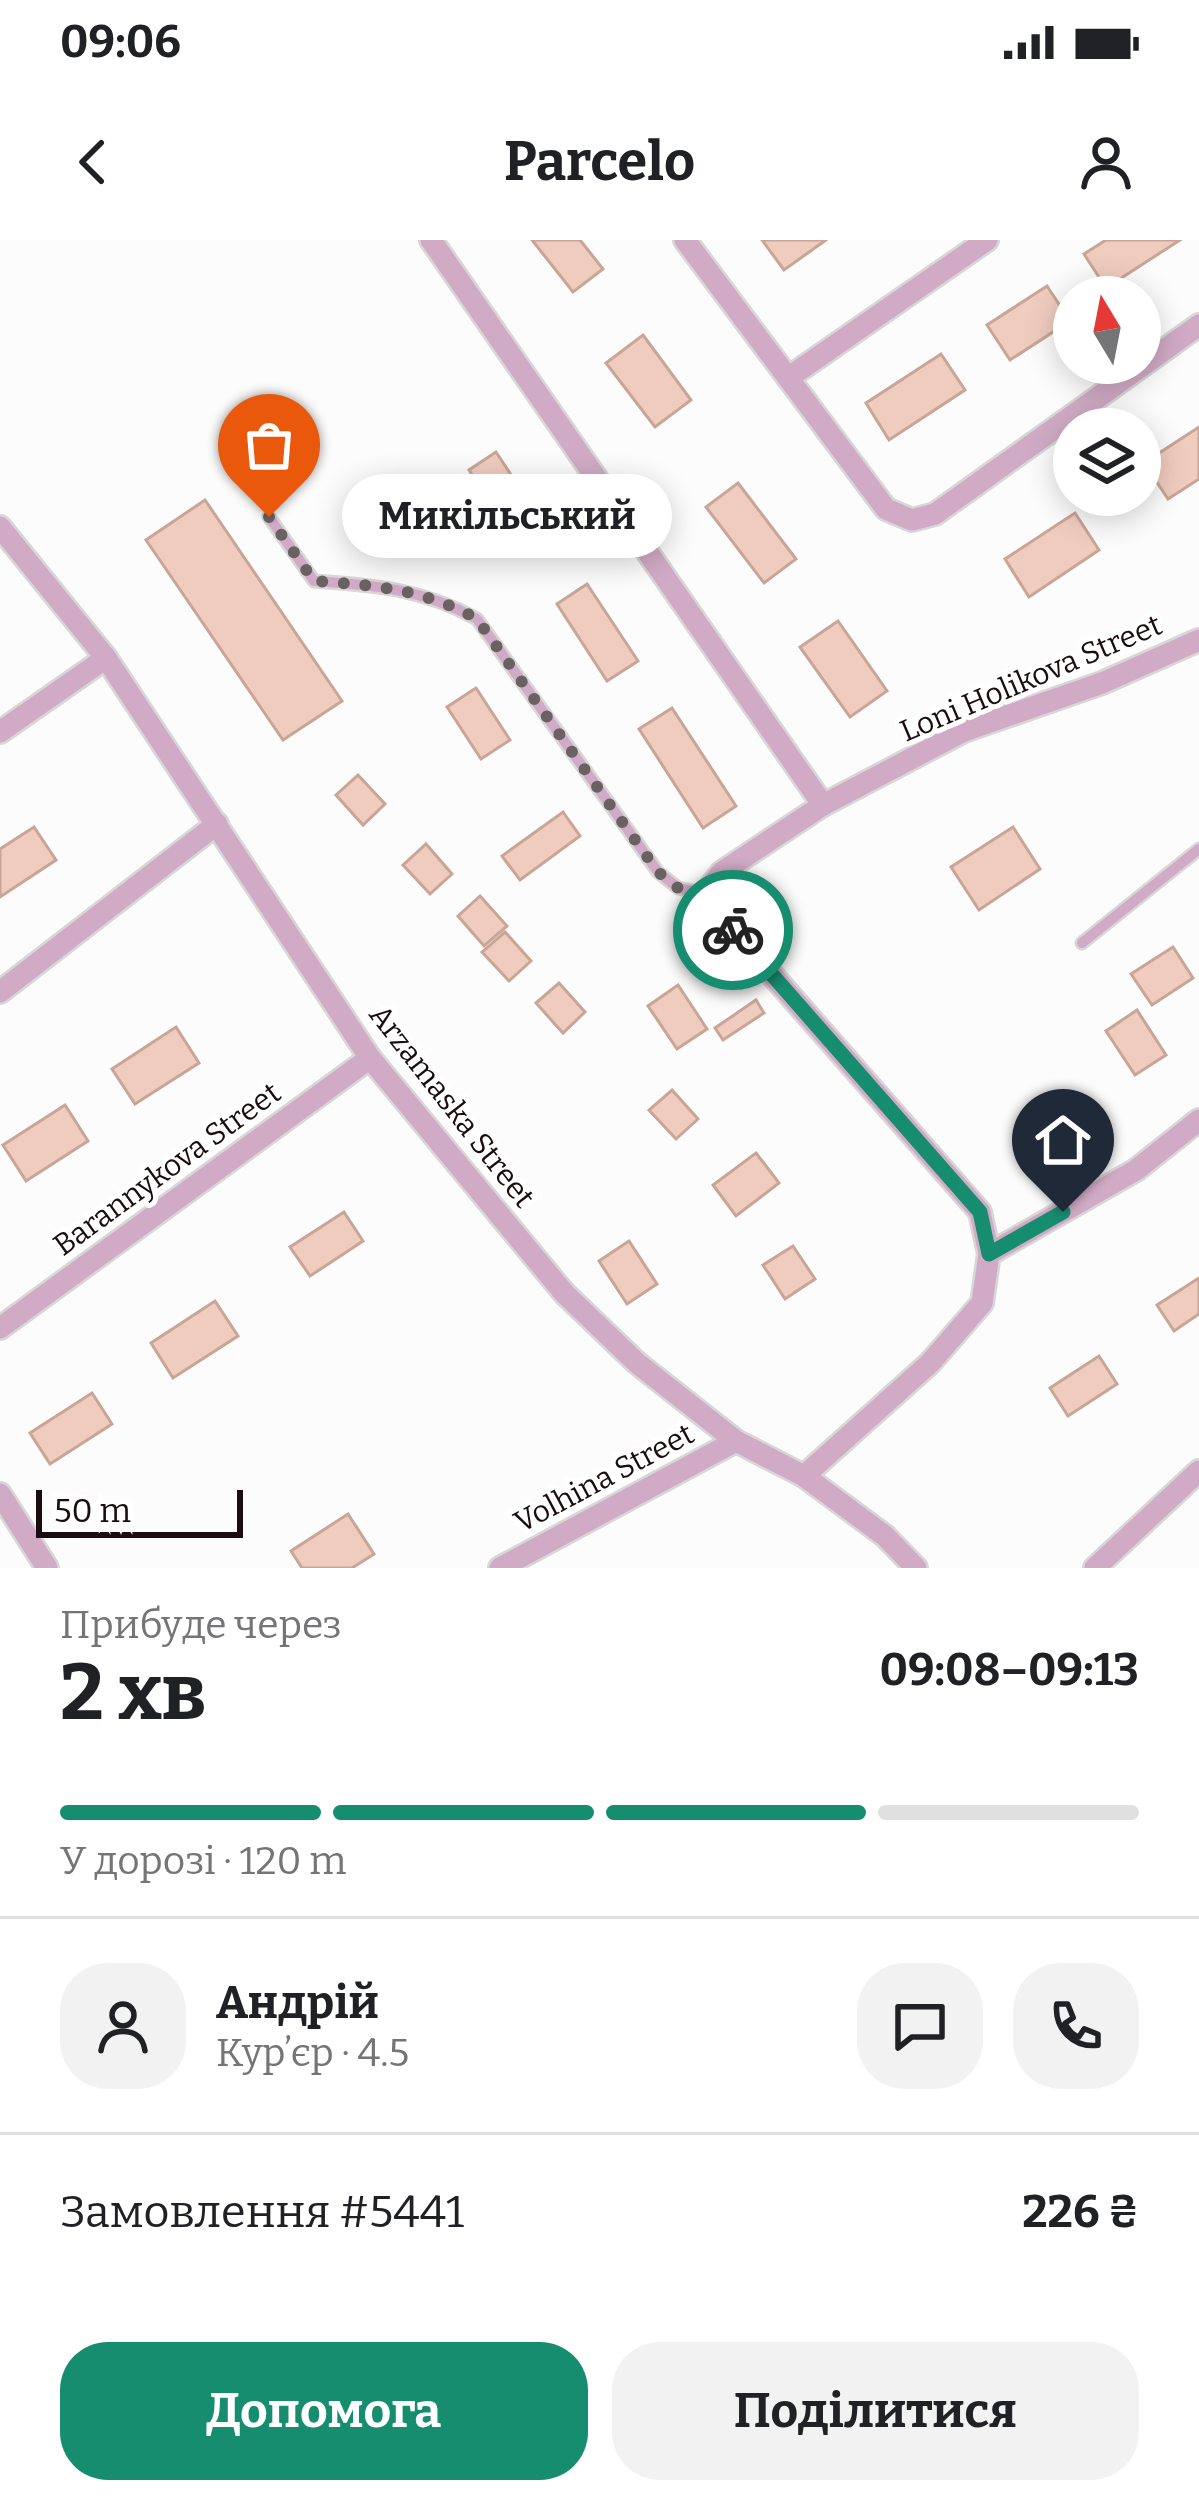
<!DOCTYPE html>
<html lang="uk">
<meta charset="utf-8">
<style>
:root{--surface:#fff;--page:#f2f2f2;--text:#202124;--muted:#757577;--line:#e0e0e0;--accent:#178d6f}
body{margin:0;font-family:Bitter,serif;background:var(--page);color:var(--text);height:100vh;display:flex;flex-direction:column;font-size:45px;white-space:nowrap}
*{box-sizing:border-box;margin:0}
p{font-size:39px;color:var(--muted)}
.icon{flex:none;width:66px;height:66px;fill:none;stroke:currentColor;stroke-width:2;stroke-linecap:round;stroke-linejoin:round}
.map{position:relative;height:1328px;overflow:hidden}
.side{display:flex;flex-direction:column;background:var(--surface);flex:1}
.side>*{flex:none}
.needle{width:78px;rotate:350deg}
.buttons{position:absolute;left:1053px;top:36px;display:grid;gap:24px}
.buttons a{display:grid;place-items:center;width:108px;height:108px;border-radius:50%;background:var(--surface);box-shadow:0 6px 30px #0003;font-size:60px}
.scale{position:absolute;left:36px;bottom:30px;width:207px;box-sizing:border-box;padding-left:12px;border:6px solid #1b0d0f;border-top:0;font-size:33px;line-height:42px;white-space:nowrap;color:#1b0d0f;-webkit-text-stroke:9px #fff;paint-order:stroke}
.pin{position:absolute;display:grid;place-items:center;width:102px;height:102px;color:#fff;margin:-123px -51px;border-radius:50% 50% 50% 0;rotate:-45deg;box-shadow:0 0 12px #0007}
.pin .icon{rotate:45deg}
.courier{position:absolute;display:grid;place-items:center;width:120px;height:120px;margin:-60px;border:9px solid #178d6f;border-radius:50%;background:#fff;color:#222;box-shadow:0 3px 15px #0007}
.bubble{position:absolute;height:84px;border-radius:42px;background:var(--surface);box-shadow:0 6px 30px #0003;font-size:39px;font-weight:700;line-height:84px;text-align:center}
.summary em{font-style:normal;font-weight:700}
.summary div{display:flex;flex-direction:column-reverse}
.summary{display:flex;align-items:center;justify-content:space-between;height:204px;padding:0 60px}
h1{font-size:78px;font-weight:700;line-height:90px}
.bar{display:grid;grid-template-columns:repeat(4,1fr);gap:18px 12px;align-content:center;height:144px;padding:0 60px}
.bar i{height:15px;border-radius:9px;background:var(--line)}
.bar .current{background:var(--accent)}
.bar p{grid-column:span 4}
.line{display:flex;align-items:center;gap:30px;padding:0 60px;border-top:3px solid var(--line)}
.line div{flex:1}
.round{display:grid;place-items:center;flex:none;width:126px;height:126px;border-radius:48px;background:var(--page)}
.cta{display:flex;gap:24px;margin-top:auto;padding:24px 60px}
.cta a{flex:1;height:138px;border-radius:48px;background:var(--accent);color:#fff;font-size:48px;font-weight:700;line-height:138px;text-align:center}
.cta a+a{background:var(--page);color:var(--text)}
.status{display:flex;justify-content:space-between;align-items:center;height:84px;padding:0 60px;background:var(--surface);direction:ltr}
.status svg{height:33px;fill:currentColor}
header{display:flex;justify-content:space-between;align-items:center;height:156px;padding:0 60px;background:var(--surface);font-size:54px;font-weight:700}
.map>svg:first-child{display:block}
</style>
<div class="status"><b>09:06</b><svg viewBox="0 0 49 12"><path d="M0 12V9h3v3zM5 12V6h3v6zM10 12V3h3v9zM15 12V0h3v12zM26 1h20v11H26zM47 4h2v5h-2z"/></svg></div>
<header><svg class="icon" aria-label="back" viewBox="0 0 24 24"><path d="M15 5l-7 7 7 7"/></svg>Parcelo<svg class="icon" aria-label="person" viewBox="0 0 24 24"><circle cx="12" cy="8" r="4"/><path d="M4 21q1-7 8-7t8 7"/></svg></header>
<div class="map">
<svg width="1199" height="1328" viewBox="0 0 1199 1328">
<rect width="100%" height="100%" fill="#fcfcfc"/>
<g fill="#f0ccbe" stroke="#c8a597" stroke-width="3">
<polygon points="532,0 580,0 603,29 573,52"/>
<polygon points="762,0 826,0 784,30"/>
<polygon points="1106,0 1180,0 1106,48 1084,14"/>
<polygon points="1047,46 1070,81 1010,120 987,85"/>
<polygon points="643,95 691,160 655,187 606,123"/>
<polygon points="941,114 965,150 889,200 866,163"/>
<polygon points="1199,187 1199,239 1168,259 1144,223"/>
<polygon points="496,212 542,282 514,300 469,230"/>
<polygon points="738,243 796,319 764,343 706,267"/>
<polygon points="205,260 342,461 283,500 146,300"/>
<polygon points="1075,273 1099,310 1029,357 1005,319"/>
<polygon points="587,344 638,421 607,441 557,364"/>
<polygon points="838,381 887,451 850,477 800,407"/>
<polygon points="476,448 510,500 481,519 447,467"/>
<polygon points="672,468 736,566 703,588 639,489"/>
<polygon points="358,535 385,564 363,585 336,555"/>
<polygon points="563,572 580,596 520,640 502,616"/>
<polygon points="34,587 56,620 0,657 0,609"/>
<polygon points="1013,587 1040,629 979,670 951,627"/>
<polygon points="426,604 452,634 430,654 403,625"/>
<polygon points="480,656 507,686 484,706 458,676"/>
<polygon points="505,692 531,721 509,741 482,712"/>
<polygon points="1173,707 1193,738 1152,765 1131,734"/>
<polygon points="559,743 585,772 563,793 536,763"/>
<polygon points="678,745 707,789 677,809 648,766"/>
<polygon points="756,760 764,773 723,800 715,788"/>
<polygon points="1137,770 1166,815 1135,835 1106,791"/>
<polygon points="176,787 199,823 135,864 112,829"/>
<polygon points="672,850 698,879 676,899 649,870"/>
<polygon points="65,865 88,901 26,941 3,905"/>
<polygon points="756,913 779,943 736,976 713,945"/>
<polygon points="344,972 363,1001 310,1036 290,1007"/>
<polygon points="629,1001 657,1044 627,1064 599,1021"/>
<polygon points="793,1006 815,1039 785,1059 763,1025"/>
<polygon points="1199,1038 1199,1074 1174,1091 1157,1065"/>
<polygon points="215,1061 238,1096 173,1138 151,1103"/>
<polygon points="1099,1116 1117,1144 1068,1176 1050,1148"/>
<polygon points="92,1153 112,1184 50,1224 30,1193"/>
<polygon points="348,1274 374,1314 352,1328 302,1328 291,1311"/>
</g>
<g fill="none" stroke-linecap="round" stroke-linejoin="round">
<defs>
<g id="service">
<path d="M269,277L314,341C374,345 423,349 477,379L658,632L678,648L711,655"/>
<polyline points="1082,703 1199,609"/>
</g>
<g id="minor">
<polyline points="431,0 823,565"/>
<polyline points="685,0 886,269 912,280 935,274 1199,85"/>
<polyline points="788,138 987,0"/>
<polyline points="0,287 106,418 370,818 564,1053 637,1123 736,1201 804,1236 885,1296 916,1328"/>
<polyline points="0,492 106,418"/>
<polyline points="0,752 217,584"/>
<polyline points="989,1014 1136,930 1199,880"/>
<polyline points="0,1088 370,818"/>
<polyline points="804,1236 930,1123 982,1063 989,1014 980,972 717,672 711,646 722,632 823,565 964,491 1102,443 1199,400"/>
<polyline points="0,1254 47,1328"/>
<polyline points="500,1328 736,1201"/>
<polyline points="1095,1328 1199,1231"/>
</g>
</defs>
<use href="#service" stroke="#d8d6d6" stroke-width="15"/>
<use href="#minor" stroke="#d8d6d6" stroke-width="26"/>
<use href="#service" stroke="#d1abc5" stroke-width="10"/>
<use href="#minor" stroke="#d1abc5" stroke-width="21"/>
</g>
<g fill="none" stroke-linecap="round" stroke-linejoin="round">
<path stroke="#6a6162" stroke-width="12" stroke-dasharray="0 21.6" d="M269,277L314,341C374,345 424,349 477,379L658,632L678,648L711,655L717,672L733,690"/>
<polyline stroke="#178d6f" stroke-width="15" points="733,690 980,972 989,1014 1063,972"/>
</g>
<g text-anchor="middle" stroke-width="10" stroke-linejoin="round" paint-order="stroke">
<g font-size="30" fill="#1b0d0f" stroke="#fff">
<text transform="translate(1031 438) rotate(-23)" y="10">Loni Holikova Street</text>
<text transform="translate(452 866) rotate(52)" y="10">Arzamaska Street</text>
<text transform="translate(167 929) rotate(-36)" y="10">Barannykova Street</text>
<text transform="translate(604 1238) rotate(-28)" y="10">Volhina Street</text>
</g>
</g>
</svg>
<div class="buttons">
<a><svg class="needle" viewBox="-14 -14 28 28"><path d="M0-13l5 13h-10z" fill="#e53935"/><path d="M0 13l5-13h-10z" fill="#757577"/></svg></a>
<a><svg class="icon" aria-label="layers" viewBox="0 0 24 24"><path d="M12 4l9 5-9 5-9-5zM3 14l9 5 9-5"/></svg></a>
</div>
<div class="scale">50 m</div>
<div class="pin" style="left:269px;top:277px;background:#ea580c"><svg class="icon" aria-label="bag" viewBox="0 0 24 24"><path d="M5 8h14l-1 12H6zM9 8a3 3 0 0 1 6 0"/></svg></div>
<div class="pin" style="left:1063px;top:972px;background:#1f2937"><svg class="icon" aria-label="home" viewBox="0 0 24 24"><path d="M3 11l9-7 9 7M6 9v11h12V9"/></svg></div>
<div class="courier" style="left:733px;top:690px"><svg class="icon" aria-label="bike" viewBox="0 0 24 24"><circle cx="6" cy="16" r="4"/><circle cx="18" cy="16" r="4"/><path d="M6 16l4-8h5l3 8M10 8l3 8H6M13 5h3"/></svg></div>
<div class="bubble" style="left:342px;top:234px;width:330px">Микільський</div>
</div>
<section class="side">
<div class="summary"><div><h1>2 хв</h1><p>Прибуде через</p></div><em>09:08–09:13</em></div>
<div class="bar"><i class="current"></i><i class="current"></i><i class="current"></i><i></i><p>У дорозі · 120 m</p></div>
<div class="line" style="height:216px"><a class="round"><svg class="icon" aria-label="person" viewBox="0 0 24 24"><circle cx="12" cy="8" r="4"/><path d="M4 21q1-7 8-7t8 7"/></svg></a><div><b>Андрій</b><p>Кур’єр · 4.5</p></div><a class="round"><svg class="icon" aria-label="chat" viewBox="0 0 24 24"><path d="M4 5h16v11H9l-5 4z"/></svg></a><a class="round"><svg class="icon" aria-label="phone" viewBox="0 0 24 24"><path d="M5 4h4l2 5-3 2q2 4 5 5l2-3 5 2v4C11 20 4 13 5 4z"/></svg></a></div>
<div class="line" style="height:156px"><div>Замовлення #5441</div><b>226 ₴</b></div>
<div class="cta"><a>Допомога</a><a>Поділитися</a></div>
</section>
